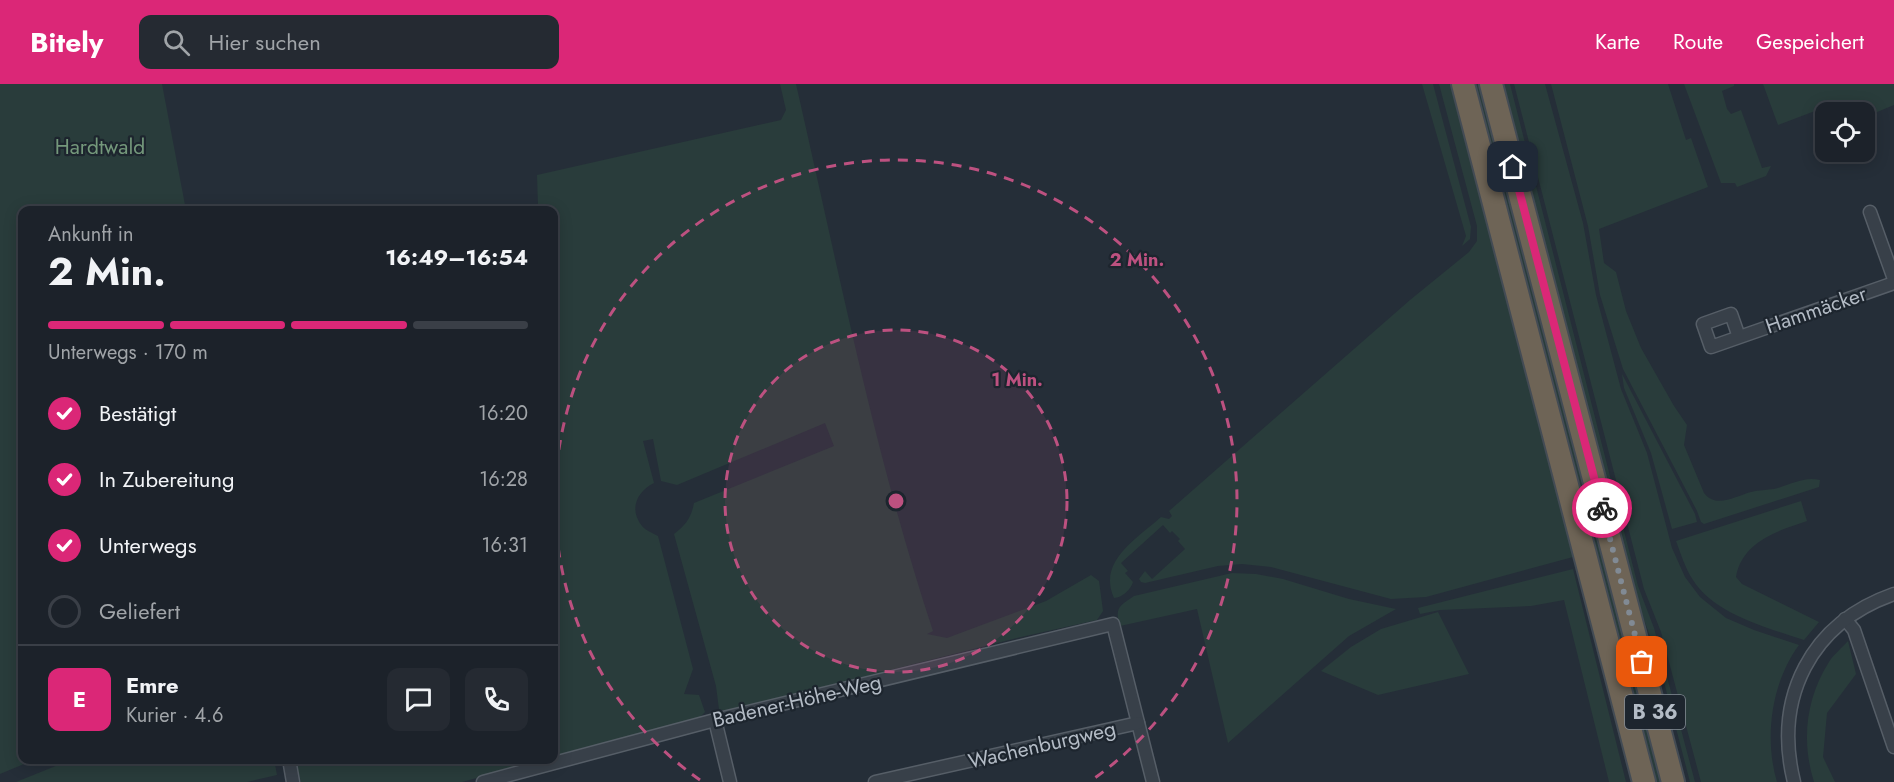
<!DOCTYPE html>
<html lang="de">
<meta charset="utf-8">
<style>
:root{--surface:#1c222a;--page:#252a32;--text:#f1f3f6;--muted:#a0a4a8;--line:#3a3f47;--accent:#db2777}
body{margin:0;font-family:Jost,sans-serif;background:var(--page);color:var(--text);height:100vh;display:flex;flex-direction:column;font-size:22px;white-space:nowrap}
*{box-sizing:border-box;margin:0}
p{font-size:20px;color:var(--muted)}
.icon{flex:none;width:33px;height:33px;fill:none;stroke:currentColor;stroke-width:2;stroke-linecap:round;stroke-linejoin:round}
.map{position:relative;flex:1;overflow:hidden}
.details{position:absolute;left:18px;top:122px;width:540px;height:558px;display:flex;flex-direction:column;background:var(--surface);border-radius:12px;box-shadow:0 3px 15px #0003,0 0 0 2px var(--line)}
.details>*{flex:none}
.buttons{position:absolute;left:1815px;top:18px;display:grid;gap:12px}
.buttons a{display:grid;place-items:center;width:60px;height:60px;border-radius:12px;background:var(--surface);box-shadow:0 3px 15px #0003,0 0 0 2px var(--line);font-size:30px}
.pin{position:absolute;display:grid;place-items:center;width:51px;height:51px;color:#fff;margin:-26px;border-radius:12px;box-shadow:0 3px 9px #0006}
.courier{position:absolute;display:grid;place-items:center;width:60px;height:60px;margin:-30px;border:4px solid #db2777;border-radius:50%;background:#fff;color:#222;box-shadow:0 2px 8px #0007}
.overview em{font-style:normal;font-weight:700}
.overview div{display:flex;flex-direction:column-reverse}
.overview{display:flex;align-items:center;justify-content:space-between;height:102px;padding:0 30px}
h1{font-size:39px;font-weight:700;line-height:45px}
.bar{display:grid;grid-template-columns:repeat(4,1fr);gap:9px 6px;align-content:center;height:72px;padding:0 30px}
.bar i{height:8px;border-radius:4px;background:var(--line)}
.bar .on{background:var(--accent)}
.bar p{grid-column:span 4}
.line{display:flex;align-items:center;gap:15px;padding:0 30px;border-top:2px solid var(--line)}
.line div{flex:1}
.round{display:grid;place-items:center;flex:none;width:63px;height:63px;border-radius:12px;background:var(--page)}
ol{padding:0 30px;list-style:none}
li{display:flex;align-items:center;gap:18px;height:66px}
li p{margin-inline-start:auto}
li .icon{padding:6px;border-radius:50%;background:var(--accent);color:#fff;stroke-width:4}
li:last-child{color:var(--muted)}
li i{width:33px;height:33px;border:3px solid var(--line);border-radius:50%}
header{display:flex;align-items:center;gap:36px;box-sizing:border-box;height:84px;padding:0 30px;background:var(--accent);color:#fff}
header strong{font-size:28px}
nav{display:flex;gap:33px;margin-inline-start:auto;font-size:21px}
.search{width:420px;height:54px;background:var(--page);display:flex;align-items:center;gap:15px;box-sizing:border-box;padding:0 21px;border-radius:12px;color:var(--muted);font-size:22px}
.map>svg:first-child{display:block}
</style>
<header>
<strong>Bitely</strong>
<div class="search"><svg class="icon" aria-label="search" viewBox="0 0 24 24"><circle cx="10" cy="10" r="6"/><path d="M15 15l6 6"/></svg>Hier suchen</div>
<nav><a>Karte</a><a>Route</a><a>Gespeichert</a></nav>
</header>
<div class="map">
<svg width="1894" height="698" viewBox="0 0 1894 698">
<rect width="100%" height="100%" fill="#252e38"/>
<g fill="#293c3b">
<polygon points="0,0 162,0 186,126 22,126 22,675 36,675 0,690"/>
<path d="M780,0H796C838,183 874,369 933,547L927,550L947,554L1046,517L1091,491L1099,497L1103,527L1097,536L1021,553L727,627L719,625L716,602L674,450C686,441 691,434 694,419L834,362L825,339L677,401L661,397L653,355L643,357L654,399C636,408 629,426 642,442C646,447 653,449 658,452L693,585L684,610L699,611L705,628L700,633L554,673V126H521L538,122L537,91L781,36L786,26Z"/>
<polygon points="1422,0 1433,0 1471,143 1470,155 1462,162 1466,152"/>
<path d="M1439,0H1451L1573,473L1426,513L1391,515L1271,483L1242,480L1218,482L1145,499L1141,498L1139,495L1145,487L1152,495L1185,465L1178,457L1180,455L1172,447L1170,449L1163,441L1121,479L1128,487L1125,489L1133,498C1131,505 1122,514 1114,514C1097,477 1138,454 1161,433L1169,435L1172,432L1169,427L1410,216L1469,168L1477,157V142Z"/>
<polygon points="1475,0 1483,0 1664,698 1657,698"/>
<polygon points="1500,0 1510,0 1638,502 1654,544 1695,698 1690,698 1658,575 1635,510"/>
<path d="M1514,0H1545L1583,139L1596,211L1621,305L1647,369L1672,464L1685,493L1700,513L1726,534L1754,546L1799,561C1771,599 1764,654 1777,698H1701L1661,548L1644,505Z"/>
<path d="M1551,0H1668L1686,56L1691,54L1708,103L1599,145L1604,179L1616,188L1626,227L1641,264L1674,322L1687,341L1684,361L1704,409C1716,425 1736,412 1751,408C1759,406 1767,406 1774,405C1790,401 1804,392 1820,396L1819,403L1704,440L1701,438L1697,427L1623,285L1600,211L1588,142Z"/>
<polygon points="1684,0 1734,0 1734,2 1722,7 1727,25 1731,30 1741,26 1762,84 1771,82 1766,92 1737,103 1735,99 1721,99"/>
<polygon points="1763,0 1894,0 1894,21 1865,33 1864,28 1826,28 1825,48 1823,49 1815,27 1778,41"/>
<polygon points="1622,290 1695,430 1697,438 1672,445 1651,369 1624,304"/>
<path d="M1801,417L1807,437C1777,447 1742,458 1736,493L1742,500L1819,538L1804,556C1768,544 1714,530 1693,496C1685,484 1681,470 1676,457Z"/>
<polygon points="1573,485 1626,698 1609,698 1564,516 1531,522 1440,526 1420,530 1418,524"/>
<path d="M1232,489L1256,490L1283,495L1349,515L1396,525L1349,552L1228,659L1197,525L1120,542C1114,523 1120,522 1134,512Z"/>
<polygon points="1438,528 1469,590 1378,611 1321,587 1351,563 1381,545"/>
<path d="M1848,557L1856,590L1827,629L1823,673L1835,698H1814C1801,657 1806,614 1829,578C1834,570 1842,564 1848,557Z"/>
<polygon points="73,675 274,675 277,691 247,698 16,698"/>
<polygon points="295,675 547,675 462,698 301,698"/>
</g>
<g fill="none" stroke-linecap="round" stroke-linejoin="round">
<defs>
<g id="street">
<polyline points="1870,128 1894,195"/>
<polyline points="1739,253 1731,230 1703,240 1711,263 1894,199"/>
<polyline points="1845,535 1854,546 1894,663"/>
<polyline points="715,636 730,698"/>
<polyline points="289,675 293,698"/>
<polyline points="483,698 715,636 1113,540 1153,698"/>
<polyline points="875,698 1138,639"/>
<path d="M1794,698C1773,613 1811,539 1894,510"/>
</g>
<g id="highway">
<polyline points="1463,0 1644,698"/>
<polyline points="1491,0 1673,698"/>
</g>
</defs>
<use href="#street" stroke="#565e67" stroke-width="15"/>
<use href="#highway" stroke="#434b54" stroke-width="26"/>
<use href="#street" stroke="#384049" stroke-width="12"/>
<use href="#highway" stroke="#6e6456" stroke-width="22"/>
</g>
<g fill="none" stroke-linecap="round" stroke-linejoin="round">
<polyline stroke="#818a94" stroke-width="6" stroke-dasharray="0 10.8" points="1602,424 1642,578"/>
<polyline stroke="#db2777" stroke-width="8" points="1513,83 1602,424"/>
</g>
<circle cx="896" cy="417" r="171" fill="#bd5180" fill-opacity=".12"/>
<g fill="none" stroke="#bd5180" stroke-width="3" stroke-dasharray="10 8">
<circle cx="896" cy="417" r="171"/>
<path d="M700 696A341 341 0 1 1 1092 696"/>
</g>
<g text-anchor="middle" stroke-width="4.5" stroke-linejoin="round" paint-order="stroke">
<rect fill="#1d252e" stroke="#868e98" stroke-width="1.5" x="1625" y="611" width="60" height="34" rx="4.5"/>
<g font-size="20" font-weight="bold" fill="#b3bbc5">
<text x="1655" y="635">B 36</text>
</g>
<g font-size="21" fill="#74987b" stroke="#1d252e">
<text x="100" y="70">Hardtwald</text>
</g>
<g font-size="21" fill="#b3bbc5" stroke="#1d252e">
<text transform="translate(1816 226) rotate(-19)" y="7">Hammäcker</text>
<text transform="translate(797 617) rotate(-13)" y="7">Badener-Höhe-Weg</text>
<text transform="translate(1042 661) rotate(-13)" y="7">Wachenburgweg</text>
</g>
</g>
<circle cx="896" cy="417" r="9" fill="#bd5180" stroke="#1d252e" stroke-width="3"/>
<g font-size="18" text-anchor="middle" font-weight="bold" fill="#bd5180" stroke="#1d252e" stroke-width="4.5" stroke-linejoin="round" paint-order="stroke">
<text x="1137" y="182">2 Min.</text>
<text x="1017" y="302">1 Min.</text>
</g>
</svg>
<div class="buttons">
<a><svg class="icon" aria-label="locate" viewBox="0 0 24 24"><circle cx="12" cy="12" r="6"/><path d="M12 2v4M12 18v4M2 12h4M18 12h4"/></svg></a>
</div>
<div class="pin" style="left:1642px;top:578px;background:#ea580c"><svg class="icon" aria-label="bag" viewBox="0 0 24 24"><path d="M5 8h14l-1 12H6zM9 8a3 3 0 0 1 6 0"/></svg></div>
<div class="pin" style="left:1513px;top:83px;background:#1f2937"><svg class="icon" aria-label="home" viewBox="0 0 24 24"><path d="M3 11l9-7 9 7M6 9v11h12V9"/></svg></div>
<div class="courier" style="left:1602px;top:424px"><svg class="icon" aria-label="bike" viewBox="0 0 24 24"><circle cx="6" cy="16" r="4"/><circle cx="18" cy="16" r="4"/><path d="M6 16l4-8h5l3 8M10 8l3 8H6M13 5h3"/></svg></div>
<section class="details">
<div class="overview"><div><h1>2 Min.</h1><p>Ankunft in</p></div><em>16:49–16:54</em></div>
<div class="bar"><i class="on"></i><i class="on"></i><i class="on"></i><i></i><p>Unterwegs · 170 m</p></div>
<ol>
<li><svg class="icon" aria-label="check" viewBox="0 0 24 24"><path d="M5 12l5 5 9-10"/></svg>Bestätigt<p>16:20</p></li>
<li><svg class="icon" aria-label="check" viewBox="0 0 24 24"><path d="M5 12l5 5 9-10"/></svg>In Zubereitung<p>16:28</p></li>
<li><svg class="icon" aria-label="check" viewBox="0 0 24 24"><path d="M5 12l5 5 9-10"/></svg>Unterwegs<p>16:31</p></li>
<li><i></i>Geliefert</li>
</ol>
<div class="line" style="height:108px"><b class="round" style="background:var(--accent);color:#fff">E</b><div><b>Emre</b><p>Kurier · 4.6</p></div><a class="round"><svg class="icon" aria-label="chat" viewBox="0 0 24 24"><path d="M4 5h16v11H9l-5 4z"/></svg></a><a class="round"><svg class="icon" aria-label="phone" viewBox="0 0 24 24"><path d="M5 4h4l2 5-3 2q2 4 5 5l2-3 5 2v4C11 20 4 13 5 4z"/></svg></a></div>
</section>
</div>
